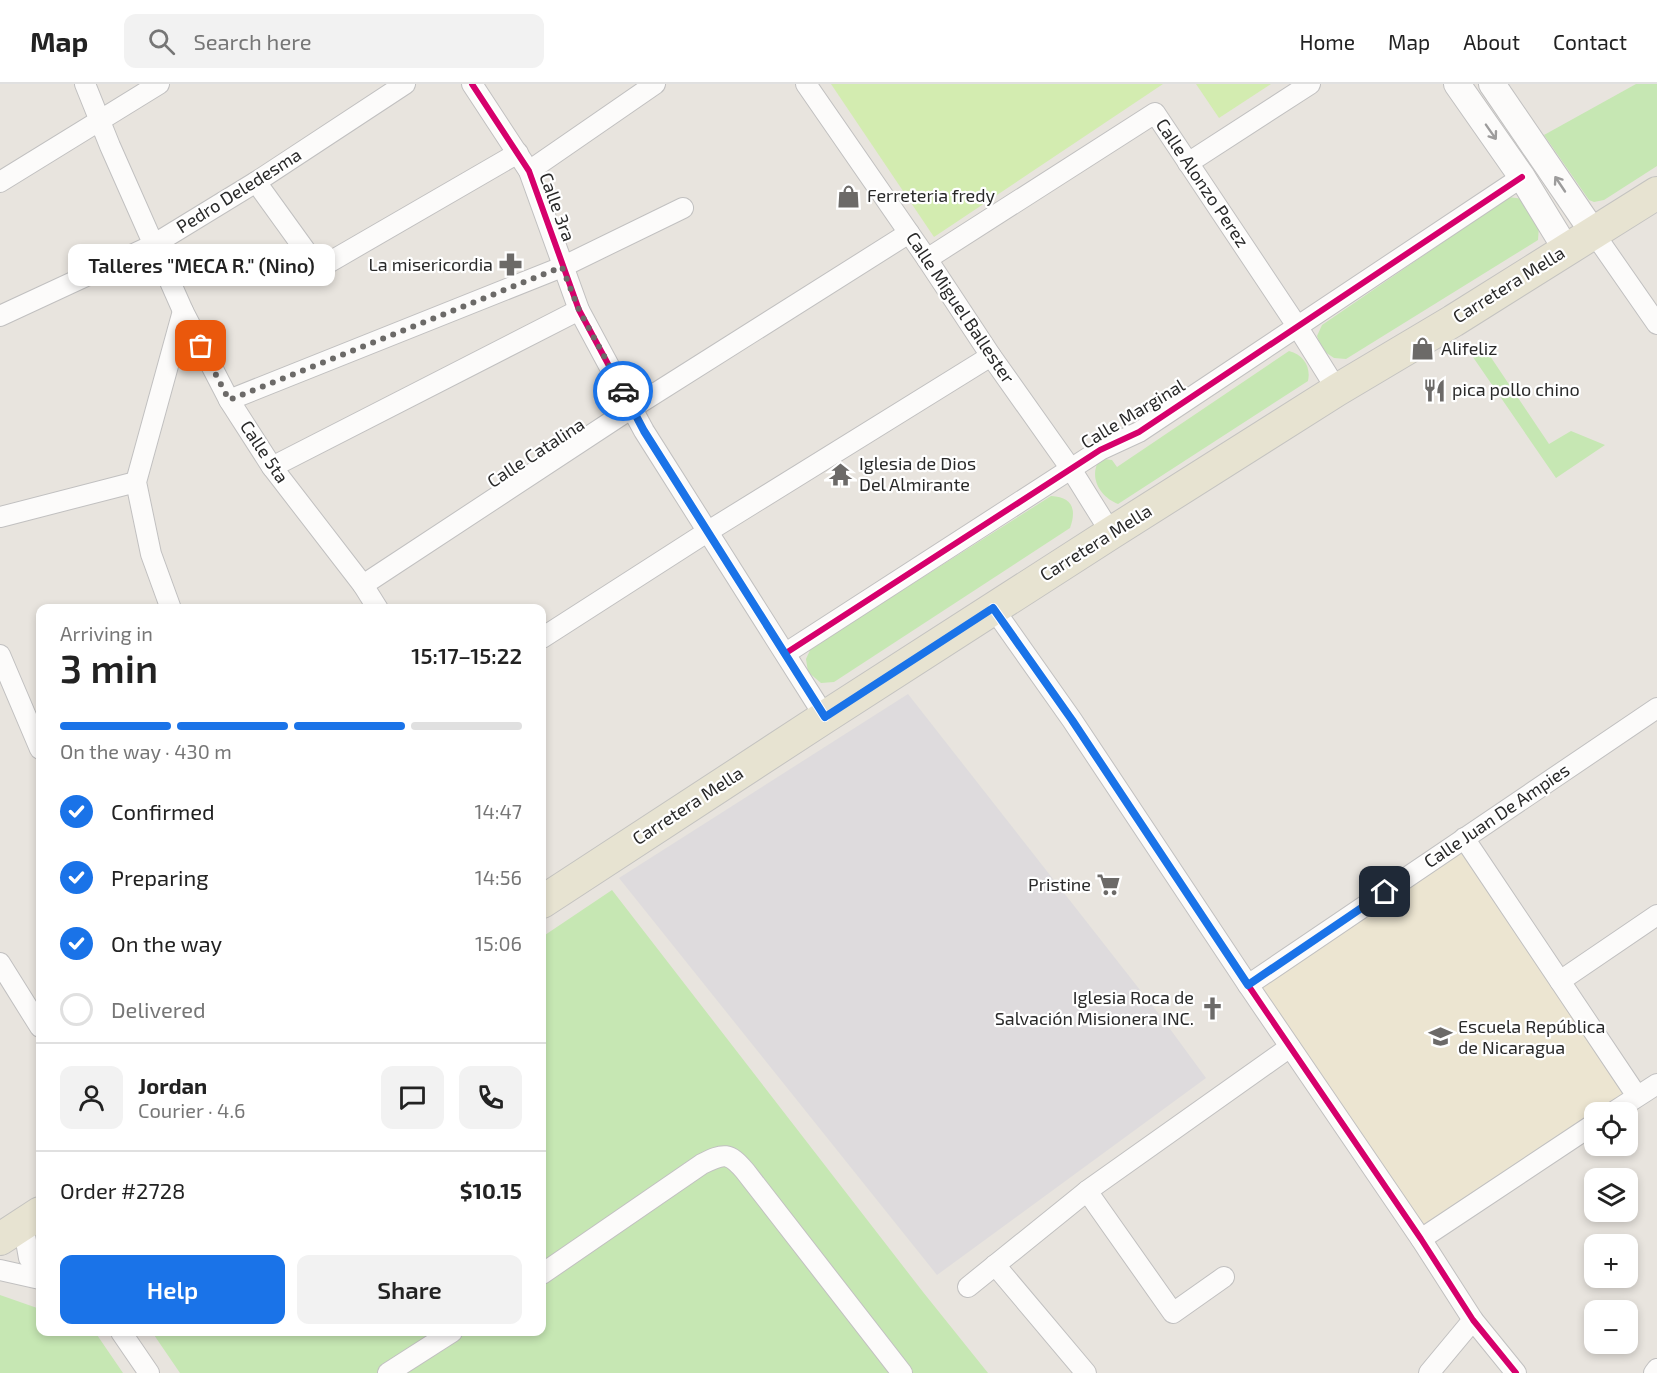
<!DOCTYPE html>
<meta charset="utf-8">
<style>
:root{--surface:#fff;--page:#f2f2f2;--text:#222;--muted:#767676;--line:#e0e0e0;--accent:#1a73e8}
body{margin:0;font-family:"Exo 2",sans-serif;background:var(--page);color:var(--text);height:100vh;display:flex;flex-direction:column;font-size:22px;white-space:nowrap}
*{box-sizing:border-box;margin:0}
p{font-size:20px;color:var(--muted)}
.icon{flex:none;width:33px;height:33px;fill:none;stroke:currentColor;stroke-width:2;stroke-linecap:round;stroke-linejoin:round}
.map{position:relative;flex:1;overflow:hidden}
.drawer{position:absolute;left:36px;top:520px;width:510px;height:732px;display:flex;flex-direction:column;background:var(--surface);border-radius:12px;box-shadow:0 3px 9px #0003}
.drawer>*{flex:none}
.fabs{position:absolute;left:1584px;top:1018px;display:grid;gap:12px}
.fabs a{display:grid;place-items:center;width:54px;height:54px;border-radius:12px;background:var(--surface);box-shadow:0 3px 9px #0003;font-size:30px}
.pin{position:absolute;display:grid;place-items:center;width:51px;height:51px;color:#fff;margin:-26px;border-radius:12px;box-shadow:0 3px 9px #0006}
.courier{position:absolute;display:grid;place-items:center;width:60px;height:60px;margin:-30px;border:4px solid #1a73e8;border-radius:50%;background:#fff;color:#222;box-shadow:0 2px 8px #0007}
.bubble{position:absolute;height:42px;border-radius:12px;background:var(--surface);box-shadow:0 3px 9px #0003;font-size:20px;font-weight:600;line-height:42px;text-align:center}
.overview em{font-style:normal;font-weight:600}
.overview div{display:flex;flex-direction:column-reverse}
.overview{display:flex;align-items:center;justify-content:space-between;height:102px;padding:0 24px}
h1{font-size:39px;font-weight:600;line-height:45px}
.bar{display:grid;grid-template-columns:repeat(4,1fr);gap:9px 6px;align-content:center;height:72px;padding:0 24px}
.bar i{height:8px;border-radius:4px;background:var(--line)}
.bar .active{background:var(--accent)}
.bar p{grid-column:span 4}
.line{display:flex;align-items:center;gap:15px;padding:0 24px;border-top:2px solid var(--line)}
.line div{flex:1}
.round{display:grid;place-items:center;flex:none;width:63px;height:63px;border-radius:12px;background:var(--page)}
ol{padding:0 24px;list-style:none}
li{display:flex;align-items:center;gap:18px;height:66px}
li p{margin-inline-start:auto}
li .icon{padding:6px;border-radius:50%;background:var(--accent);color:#fff;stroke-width:4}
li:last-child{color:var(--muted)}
li i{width:33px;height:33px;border:3px solid var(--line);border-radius:50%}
.button{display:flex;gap:12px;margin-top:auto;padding:12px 24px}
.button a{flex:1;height:69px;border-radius:12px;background:var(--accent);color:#fff;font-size:24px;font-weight:600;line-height:69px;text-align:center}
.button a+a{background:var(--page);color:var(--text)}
header{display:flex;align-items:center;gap:36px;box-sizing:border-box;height:84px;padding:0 30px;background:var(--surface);border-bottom:2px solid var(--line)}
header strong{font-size:28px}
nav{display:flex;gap:33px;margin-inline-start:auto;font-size:21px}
.search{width:420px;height:54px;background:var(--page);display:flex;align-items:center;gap:15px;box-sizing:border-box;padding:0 21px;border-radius:12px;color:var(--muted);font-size:22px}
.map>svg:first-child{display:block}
</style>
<header>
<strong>Map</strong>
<div class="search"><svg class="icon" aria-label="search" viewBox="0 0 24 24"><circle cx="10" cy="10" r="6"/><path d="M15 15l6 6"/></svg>Search here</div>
<nav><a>Home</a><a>Map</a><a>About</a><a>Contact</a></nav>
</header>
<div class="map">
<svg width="1657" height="1289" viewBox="0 0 1657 1289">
<rect width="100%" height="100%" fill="#e8e4de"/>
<polygon fill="#dedbdd" points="908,610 1162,934 1206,994 937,1191 619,794"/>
<polygon fill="#ece5d1" points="1464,754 1632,1004 1598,1029 1594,1029 1594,1032 1421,1155 1248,901"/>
<g fill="#c6e7b3">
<polygon points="1636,0 1657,0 1657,82 1604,116 1594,118 1589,116 1544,51"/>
<polygon points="1509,113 1523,115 1539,142 1538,156 1346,275 1334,274 1322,266 1317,252 1322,241"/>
<polygon points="1464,260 1484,263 1549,360 1571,347 1605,361 1556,394"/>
<path d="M1289,267C1304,271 1311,283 1308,297L1118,420C1102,414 1089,396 1098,378L1104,375L1112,376L1117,383Z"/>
<path d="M1051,412C1072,413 1077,425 1070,444L834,598L821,599L808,588L806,575L811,564Z"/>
<polygon points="612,806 923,1208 988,1289 180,1289 152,1248 542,1248 542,853"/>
<polygon points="0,1211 40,1225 40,1248 95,1248 123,1289 0,1289"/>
</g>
<g fill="#d3ecb0">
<polygon points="831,0 1163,0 934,153"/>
<polygon points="1196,0 1271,0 1219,34"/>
</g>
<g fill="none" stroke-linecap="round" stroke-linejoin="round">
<defs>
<g id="minor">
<polyline points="85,0 110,62 183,227 229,316 272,383 363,501 378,525"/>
<polyline points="472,0 529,87 579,226 644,347 825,633"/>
<polyline points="806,0 927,175 991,272 1071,385 1111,449"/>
<polyline points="1188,79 1310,0"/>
<polyline points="529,87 655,0"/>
<polyline points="0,98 159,0"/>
<polyline points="256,98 313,177 328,179 518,69"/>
<polyline points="1593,148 1657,240"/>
<polyline points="927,175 1155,29 1297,242 1337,306"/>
<polyline points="0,232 153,161 256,98 405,0"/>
<polyline points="229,316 562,183 683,124"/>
<polyline points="272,383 579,226"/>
<polyline points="0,433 136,398"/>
<polyline points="363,501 632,324 909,149"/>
<polyline points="993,524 1072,636 1248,901 1421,1155 1473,1236 1516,1289"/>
<polyline points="171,525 151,470 136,398 183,227"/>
<polyline points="542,554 707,448 991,272"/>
<polyline points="786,569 1100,366 1139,348 1522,93"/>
<polyline points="0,571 40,665"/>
<polyline points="1464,754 1637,1012"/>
<polyline points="0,879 40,943"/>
<polyline points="1560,897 1657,831"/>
<polyline points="1248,901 1657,624"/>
<polyline points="1612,1029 1657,1000"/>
<polyline points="1087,1107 1173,1229 1224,1193"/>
<polyline points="23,1140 29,1174 40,1188"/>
<polyline points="1421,1155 1594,1040"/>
<polyline points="995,1181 1086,1289"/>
<polyline points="0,1186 40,1195"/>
<path d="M542,1190L702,1080C724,1069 729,1068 745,1087L902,1289"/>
<polyline points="968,1203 1087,1107 1290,963"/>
<polyline points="121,1248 149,1289"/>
<polyline points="388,1289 452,1248"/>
<polyline points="1429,1289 1473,1236"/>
<polyline points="1654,1289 1657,1285"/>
</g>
<g id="tertiary">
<polyline points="1457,0 1522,93 1566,165"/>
<polyline points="1492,0 1593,148"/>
</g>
<g id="primary">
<polyline points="542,818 825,633 1111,449 1337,306 1453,237 1657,109"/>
<polyline points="0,1155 40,1129"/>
</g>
</defs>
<use href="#minor" stroke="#c1c0c0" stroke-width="22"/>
<use href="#tertiary" stroke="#c1c0c0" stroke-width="28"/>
<use href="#primary" stroke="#c4c3c0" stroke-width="34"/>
<use href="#minor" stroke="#fcfbfa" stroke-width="20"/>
<use href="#tertiary" stroke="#fcfbfa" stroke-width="26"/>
<use href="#primary" stroke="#e7e3d1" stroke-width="32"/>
<defs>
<g id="cycleway">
<polyline points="472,0 529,87 579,226 644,347 825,633"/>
<polyline points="993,524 1072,636 1248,901 1421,1155 1473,1236 1516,1289"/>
<polyline points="786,569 1100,366 1139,348 1522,93"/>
</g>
</defs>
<use href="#cycleway" stroke="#fff" stroke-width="10"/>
<use href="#cycleway" stroke="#d6006c" stroke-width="6"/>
</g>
<defs><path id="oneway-shaft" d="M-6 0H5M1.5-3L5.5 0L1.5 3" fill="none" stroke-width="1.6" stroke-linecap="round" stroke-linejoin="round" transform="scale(1.5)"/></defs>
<g stroke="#9d9c9c">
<use href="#oneway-shaft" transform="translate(1491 48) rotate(55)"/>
<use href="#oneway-shaft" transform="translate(1560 100) rotate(-124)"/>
</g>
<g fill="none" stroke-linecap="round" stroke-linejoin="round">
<polyline stroke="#6c6a68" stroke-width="6" stroke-dasharray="0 10.8" points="201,262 229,316 562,183 579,226 623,307"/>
<polyline stroke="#1a73e8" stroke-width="8" points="623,307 644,347 825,633 993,524 1072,636 1248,901 1385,808"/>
</g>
<defs>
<symbol id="shop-bare" viewBox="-9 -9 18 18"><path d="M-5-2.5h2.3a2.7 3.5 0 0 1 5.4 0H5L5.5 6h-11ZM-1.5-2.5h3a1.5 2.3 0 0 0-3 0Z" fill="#6c6a68" stroke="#fff" stroke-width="2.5" paint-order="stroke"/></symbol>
<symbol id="pharmacy-bare" viewBox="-9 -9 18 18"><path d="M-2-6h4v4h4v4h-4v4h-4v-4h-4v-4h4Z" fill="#6c6a68" stroke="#fff" stroke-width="2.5" paint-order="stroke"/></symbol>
<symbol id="restaurant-bare" viewBox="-9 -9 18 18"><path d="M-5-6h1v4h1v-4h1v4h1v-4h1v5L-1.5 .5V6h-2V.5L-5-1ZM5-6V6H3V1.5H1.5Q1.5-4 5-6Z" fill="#6c6a68" stroke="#fff" stroke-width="2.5" paint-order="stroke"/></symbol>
<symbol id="temple-bare" viewBox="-9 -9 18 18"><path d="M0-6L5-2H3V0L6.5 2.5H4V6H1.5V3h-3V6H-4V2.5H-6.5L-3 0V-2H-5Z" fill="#6c6a68" stroke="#fff" stroke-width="2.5" paint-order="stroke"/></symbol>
<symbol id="supermarket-bare" viewBox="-9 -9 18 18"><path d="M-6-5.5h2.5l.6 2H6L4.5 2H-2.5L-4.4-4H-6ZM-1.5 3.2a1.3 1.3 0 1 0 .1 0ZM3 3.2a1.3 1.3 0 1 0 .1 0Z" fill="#6c6a68" stroke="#fff" stroke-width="2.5" paint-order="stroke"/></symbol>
<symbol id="church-bare" viewBox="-9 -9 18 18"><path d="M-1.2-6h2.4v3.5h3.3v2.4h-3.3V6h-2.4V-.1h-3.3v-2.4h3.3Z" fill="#6c6a68" stroke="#fff" stroke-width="2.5" paint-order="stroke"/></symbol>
<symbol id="school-bare" viewBox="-9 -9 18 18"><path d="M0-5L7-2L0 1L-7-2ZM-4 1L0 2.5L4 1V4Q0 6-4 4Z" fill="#6c6a68" stroke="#fff" stroke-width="2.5" paint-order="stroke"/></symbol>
</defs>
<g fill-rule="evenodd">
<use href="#shop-bare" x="832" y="96" width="33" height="33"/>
<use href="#pharmacy-bare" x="494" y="164" width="33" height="33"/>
<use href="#shop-bare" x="1406" y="248" width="33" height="33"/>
<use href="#restaurant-bare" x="1418" y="290" width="33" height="33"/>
<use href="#temple-bare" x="824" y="374" width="33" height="33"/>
<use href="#supermarket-bare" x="1092" y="784" width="33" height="33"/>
<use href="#church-bare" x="1196" y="908" width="33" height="33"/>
<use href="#school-bare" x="1424" y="936" width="33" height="33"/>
</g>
<g text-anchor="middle" stroke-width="4.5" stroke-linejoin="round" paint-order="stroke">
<g font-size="18" fill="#292929" stroke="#fff">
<text transform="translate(1202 99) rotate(56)" y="6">Calle Alonzo Perez</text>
<text transform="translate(239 107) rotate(-32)" y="6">Pedro Deledesma</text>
<text transform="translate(557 123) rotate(70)" y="6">Calle 3ra</text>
<text transform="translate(1509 201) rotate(-32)" y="6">Carretera Mella</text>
<text transform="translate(960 224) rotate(56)" y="6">Calle Miguel Ballester</text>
<text transform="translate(1133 330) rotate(-31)" y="6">Calle Marginal</text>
<text transform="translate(264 368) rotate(56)" y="6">Calle 5ta</text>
<text transform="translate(536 369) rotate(-33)" y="6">Calle Catalina</text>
<text transform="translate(1096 459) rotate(-32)" y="6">Carretera Mella</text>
<text transform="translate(688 722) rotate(-33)" y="6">Carretera Mella</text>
<text transform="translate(1497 732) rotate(-34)" y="6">Calle Juan De Ampies</text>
</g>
<g font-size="18" fill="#292929" stroke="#fff" text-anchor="start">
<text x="867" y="118">Ferreteria fredy</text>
<text x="493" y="187" text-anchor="end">La misericordia</text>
<text x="1441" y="271">Alifeliz</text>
<text x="1452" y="312">pica pollo chino</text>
<text x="859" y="386">Iglesia de Dios<tspan x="859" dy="21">Del Almirante</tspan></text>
<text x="1091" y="807" text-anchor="end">Pristine</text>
<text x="1194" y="920" text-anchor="end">Iglesia Roca de<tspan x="1194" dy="21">Salvación Misionera INC.</tspan></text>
<text x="1458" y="949">Escuela República<tspan x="1458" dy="21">de Nicaragua</tspan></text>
</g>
</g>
</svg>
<div class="fabs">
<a><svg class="icon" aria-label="locate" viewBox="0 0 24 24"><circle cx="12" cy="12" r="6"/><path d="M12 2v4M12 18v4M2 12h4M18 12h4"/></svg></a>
<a><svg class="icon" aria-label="layers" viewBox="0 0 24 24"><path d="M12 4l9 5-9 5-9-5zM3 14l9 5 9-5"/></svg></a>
<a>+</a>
<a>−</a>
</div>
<div class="pin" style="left:201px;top:262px;background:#ea580c"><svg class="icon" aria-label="bag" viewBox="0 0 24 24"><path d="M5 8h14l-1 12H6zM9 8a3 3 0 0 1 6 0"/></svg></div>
<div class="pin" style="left:1385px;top:808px;background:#1f2937"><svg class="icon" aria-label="home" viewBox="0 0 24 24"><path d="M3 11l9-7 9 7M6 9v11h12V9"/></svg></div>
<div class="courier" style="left:623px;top:307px"><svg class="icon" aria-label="car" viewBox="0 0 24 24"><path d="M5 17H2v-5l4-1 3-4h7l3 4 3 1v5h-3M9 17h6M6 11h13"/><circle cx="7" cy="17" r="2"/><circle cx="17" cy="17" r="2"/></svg></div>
<div class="bubble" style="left:68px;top:160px;width:267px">Talleres &quot;MECA R.&quot; (Nino)</div>
<section class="drawer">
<div class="overview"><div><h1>3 min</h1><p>Arriving in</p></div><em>15:17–15:22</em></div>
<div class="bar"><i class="active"></i><i class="active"></i><i class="active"></i><i></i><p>On the way · 430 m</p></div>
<ol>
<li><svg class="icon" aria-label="check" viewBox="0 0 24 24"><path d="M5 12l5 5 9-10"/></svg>Confirmed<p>14:47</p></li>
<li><svg class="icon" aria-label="check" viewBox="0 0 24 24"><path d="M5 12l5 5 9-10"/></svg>Preparing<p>14:56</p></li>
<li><svg class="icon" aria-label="check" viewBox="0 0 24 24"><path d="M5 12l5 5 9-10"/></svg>On the way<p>15:06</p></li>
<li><i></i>Delivered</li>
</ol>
<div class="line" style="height:108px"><a class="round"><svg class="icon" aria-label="person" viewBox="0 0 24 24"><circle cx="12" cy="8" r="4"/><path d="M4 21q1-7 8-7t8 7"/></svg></a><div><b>Jordan</b><p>Courier · 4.6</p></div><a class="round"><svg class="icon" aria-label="chat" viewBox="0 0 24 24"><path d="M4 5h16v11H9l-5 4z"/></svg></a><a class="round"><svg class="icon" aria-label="phone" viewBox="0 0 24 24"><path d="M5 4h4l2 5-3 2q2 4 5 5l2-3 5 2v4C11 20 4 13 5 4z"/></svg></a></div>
<div class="line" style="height:78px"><div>Order #2728</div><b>$10.15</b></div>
<div class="button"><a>Help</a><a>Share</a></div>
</section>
</div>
